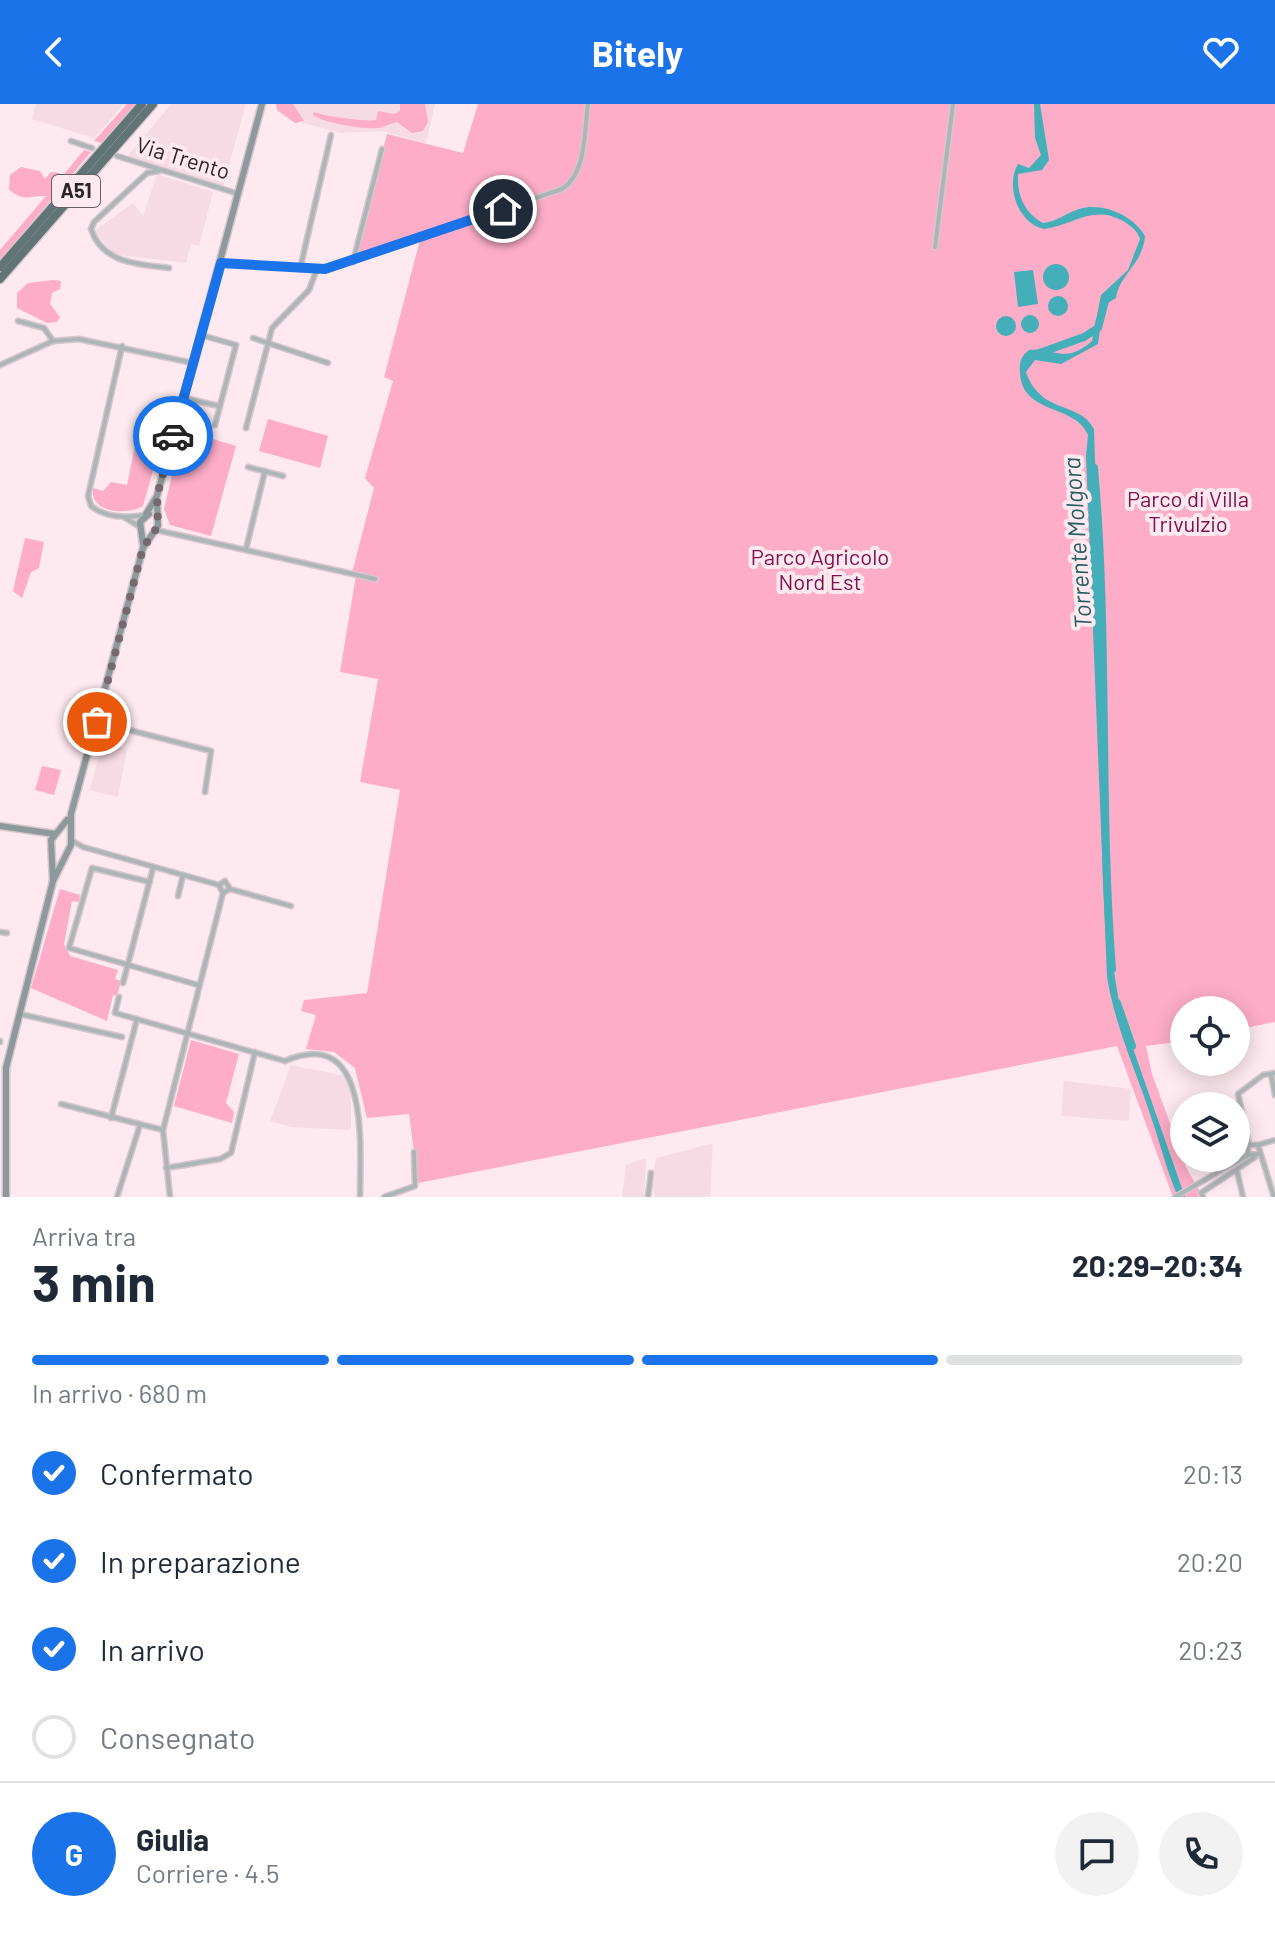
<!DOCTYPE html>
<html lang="it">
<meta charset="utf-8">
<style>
:root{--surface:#fff;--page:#f2f2f3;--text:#1f2937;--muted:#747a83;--line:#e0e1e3;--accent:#1a73e8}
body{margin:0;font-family:Barlow,sans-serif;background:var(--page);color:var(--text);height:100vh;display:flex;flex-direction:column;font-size:30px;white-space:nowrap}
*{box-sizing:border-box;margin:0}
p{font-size:26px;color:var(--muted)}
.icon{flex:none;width:44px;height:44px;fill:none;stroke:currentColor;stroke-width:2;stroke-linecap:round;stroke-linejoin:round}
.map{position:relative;height:1093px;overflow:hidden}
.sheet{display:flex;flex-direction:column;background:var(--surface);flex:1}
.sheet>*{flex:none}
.fabs{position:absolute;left:1170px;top:892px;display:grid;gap:16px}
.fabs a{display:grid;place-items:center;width:80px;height:80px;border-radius:50%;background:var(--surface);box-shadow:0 4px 20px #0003;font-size:40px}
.pin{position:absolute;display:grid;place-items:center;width:68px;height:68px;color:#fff;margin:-34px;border:4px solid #fff;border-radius:50%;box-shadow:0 2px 8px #0007}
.courier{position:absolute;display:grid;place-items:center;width:80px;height:80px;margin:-40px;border:6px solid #1a73e8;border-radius:50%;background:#fff;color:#222;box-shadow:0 2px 10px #0007}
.head em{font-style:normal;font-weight:700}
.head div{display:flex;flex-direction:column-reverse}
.head{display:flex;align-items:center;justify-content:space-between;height:136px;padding:0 32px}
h1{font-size:52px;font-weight:700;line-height:60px}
.bar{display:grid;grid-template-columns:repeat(4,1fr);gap:12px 8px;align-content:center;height:96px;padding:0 32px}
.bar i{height:10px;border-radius:6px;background:var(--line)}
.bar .active{background:var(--accent)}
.bar p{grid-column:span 4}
.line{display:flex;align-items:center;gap:20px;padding:0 32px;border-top:2px solid var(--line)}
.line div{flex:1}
.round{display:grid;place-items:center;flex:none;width:84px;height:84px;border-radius:42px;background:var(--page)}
ol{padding:0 32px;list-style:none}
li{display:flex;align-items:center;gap:24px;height:88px}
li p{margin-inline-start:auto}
li .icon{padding:8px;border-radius:50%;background:var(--accent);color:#fff;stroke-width:4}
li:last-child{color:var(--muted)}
li i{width:44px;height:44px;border:4px solid var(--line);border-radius:50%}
header{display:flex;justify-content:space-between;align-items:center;height:104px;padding:0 32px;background:var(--accent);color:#fff;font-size:36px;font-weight:700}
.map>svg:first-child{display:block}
</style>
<header><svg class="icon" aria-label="back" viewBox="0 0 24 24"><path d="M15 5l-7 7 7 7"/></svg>Bitely<svg class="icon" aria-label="heart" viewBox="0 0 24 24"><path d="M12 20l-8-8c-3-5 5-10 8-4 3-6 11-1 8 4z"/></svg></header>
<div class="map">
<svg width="1275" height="1093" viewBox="0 0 1275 1093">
<rect width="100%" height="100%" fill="#fde9ef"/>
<g fill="#f7dbe4">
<polygon points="36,0 124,0 94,34 32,15"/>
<polygon points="171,0 246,0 223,83 126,54"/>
<polygon points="289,0 435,0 426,39 382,27 341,29 303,19"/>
<polygon points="157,70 213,88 199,142 191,140 186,159 119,151 112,148 94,127 133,99 143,112"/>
<polygon points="102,639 127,645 118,693 90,686"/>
<polygon points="291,961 346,972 351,991 351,1026 291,1023 270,1017"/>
<polygon points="1064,977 1131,985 1129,1017 1061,1012"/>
<polygon points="713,1039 710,1093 655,1093 652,1081 656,1054"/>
<polygon points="646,1054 644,1093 622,1093 626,1061"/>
</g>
<g fill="#fdadc8">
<polygon points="127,0 136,0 102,39 94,37"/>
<polygon points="276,0 293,0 304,17 295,19 277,6"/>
<path d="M400,0H425L428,18L423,27L412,29L397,18C391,19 385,23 379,24C367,26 322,19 313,11L314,8C323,12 367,18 376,16L378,7L394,10L400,7Z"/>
<polygon points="478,0 1275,0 1275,918 1236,926 1236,906 1184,906 1184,937 1146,942 1152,970 1186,1063 1203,1093 1173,1093 1117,942 418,1079 409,1010 367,1014 355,964 334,948 306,945 316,911 301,907 304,896 367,889 400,686 360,678 378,575 340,568 356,471 352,469 374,384 365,374 393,277 384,273 421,132 358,153 356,150 387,30 463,49"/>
<path d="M84,46L91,48L0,156V146L46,92C32,91 22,99 9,85L10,71L21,63L40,67L45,75L51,68L59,69L60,75Z"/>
<polygon points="53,176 61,177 60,185 52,189 50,200 60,213 57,218 47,219 17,204 17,189 28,179"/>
<path d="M169,310L143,402C127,412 89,409 93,384L103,387L111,378L127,381L138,327L150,330Z"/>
<polygon points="268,315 328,332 320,364 259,347"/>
<polygon points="183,326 236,342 211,432 170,421 164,405"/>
<polygon points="25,434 44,438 39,464 31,468 22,494 13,487"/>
<polygon points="42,662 61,666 54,691 35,686"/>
<polygon points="60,785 80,791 79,798 72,797 64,840 70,852 118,866 115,875 121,877 117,892 113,891 107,917 31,884"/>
<polygon points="191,936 239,950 226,999 234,1008 232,1019 174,1002"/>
</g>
<g fill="#44afb9">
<path d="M1034,0H1040L1049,56L1042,66L1018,70C1017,92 1024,108 1043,119C1056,118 1066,109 1079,105C1102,98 1133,111 1145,132C1143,160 1119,171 1116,194L1103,202L1098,240L1061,260L1035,256L1026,268C1041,311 1080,297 1094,325L1111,850L1121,910L1185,1093H1178C1167,1068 1161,1042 1152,1016C1136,966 1116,926 1107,873L1086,352L1088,331C1076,300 1022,311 1020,269C1019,258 1021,252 1029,246C1054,242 1063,262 1092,237L1101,191L1128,166L1140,135C1137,126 1131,122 1123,117C1093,100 1074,121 1044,125C1018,120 1005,82 1018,60L1029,64L1041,51L1035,34Z"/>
<circle cx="1056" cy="173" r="13"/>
<polygon points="1033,166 1038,200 1018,203 1014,168"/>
<circle cx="1058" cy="202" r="10"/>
<circle cx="1030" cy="220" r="9"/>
<circle cx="1006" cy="222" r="10"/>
</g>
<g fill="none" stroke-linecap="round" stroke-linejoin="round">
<g stroke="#44afb9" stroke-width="8">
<polyline points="1034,251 1084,233 1098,224 1106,193"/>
<path d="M1094,364C1109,531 1099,698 1112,865"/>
<polyline points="1117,899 1132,942"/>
</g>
<defs>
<g id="street">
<polyline points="71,37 92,44"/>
<polyline points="117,52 239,90"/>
<path d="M159,67L147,69L94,118L91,125C103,160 138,160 169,164"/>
<polyline points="935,143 953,0"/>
<polyline points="353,158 382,45"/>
<path d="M221,159L309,165L336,162L562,85C587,69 584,27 588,0"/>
<polyline points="300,165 331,31"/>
<polyline points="18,217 44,224 53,237"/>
<polyline points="201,231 236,241 215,321"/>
<polyline points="253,234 328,259"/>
<path d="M122,242L88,392L91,402C106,414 127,414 145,411"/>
<polyline points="0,261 53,237 79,235 193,259"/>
<polyline points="184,294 219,302"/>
<polyline points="246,324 272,224 309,186 317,165"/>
<polyline points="248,363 283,372"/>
<polyline points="124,413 140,423"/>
<polyline points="156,426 375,475"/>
<polyline points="246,445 265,367"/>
<polyline points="86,615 211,647 205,688"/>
<polyline points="71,736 83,743 219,781"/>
<polyline points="150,778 92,764 69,844 198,881"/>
<polyline points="230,785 225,777 219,781 223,789 230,785 291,802"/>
<polyline points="178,792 183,771"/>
<polyline points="0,828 7,829"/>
<polyline points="123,879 153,764"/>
<path d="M119,893L115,909L285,957C371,920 360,1042 360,1093"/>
<polyline points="20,910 122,933"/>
<polyline points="0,937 0,938"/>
<polyline points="1271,970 1275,991"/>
<polyline points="61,1000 163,1026"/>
<polyline points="111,1014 137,915"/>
<polyline points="1249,1040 1238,990 1263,971 1275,969"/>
<polyline points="1258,1041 1275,1036"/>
<polyline points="1248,1051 1248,1041 1258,1041 1274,1093"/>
<polyline points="166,1064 220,1055 231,1049 255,948"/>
<polyline points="1237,1067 1243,1093"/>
<polyline points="117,1093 140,1021"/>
<polyline points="170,1093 163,1026 223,789"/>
<polyline points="384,1093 415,1082 414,1048"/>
<polyline points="648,1093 651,1069"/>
<polyline points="1175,1093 1248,1051 1259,1050"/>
<polyline points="1203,1093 1201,1089 1255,1053"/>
</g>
<g id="secondary">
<polyline points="146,410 157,392 262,0"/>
<polyline points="143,440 140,418 149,410"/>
<polyline points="0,722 55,730"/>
<polyline points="53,777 71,741 71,710 143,444 158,422 157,397"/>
<polyline points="6,1093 6,964 53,777 51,736 67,716"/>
</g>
<g id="highway">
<polyline points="0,163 142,0"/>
<polyline points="0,175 153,0"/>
</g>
</defs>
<use href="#street" stroke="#d7c6cb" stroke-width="7"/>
<use href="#secondary" stroke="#d7c6cb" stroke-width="9"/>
<use href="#highway" stroke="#d7c6cb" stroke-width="11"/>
<use href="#street" stroke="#acb6b7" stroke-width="4"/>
<use href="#secondary" stroke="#8c9a9b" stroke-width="6"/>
<use href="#highway" stroke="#617476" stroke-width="8"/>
</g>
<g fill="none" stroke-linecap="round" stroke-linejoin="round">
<polyline stroke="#74696c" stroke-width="8" stroke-dasharray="0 14.4" points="97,618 143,444 158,422 157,392 173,332"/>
<polyline stroke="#1a73e8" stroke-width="10" points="173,332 221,159 325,165 503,105"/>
</g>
<g text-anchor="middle" stroke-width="8" stroke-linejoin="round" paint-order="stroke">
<rect fill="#fde9ef" stroke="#6a5f62" stroke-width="2" x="52" y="71" width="48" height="32" rx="6"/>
<g font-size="20" font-weight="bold" fill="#2b2426">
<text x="76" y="94">A51</text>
</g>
<g font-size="22" fill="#2b2426" stroke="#fde9ef">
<text transform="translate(183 54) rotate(17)" y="8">Via Trento</text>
</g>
<g font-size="22" fill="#82114a" stroke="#fde9ef">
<text x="1188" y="403">Parco di Villa<tspan x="1188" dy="25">Trivulzio</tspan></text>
<text x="820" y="461">Parco Agricolo<tspan x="820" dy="25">Nord Est</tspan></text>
</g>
<g font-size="24" font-style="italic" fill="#225d62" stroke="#fde9ef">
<text transform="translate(1078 439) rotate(-94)" y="8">Torrente Molgora</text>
</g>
</g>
</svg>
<div class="fabs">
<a><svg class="icon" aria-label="locate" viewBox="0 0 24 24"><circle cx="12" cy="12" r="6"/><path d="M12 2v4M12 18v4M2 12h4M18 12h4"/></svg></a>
<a><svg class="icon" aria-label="layers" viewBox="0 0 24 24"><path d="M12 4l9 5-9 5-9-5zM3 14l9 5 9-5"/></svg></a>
</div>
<div class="pin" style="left:97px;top:618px;background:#ea580c"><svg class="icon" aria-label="bag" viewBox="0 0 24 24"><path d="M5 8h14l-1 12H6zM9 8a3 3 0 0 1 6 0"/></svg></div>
<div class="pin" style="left:503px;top:105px;background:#1f2937"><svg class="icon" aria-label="home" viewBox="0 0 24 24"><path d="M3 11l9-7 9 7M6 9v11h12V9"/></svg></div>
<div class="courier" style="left:173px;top:332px"><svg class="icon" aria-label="car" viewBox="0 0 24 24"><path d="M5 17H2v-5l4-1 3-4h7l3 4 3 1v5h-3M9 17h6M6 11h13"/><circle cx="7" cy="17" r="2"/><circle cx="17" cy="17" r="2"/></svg></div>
</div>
<section class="sheet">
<div class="head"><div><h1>3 min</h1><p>Arriva tra</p></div><em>20:29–20:34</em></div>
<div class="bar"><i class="active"></i><i class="active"></i><i class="active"></i><i></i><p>In arrivo · 680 m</p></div>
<ol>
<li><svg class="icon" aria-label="check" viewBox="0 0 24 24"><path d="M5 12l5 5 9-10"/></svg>Confermato<p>20:13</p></li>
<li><svg class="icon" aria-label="check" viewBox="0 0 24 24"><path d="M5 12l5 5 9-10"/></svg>In preparazione<p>20:20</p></li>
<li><svg class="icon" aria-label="check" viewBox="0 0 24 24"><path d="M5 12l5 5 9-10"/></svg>In arrivo<p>20:23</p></li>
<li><i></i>Consegnato</li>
</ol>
<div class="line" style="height:144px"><b class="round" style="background:var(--accent);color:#fff">G</b><div><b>Giulia</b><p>Corriere · 4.5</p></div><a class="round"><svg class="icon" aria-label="chat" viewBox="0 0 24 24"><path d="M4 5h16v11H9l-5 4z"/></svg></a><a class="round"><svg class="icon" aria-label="phone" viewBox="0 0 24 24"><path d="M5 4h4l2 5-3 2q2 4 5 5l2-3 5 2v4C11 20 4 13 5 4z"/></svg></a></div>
</section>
